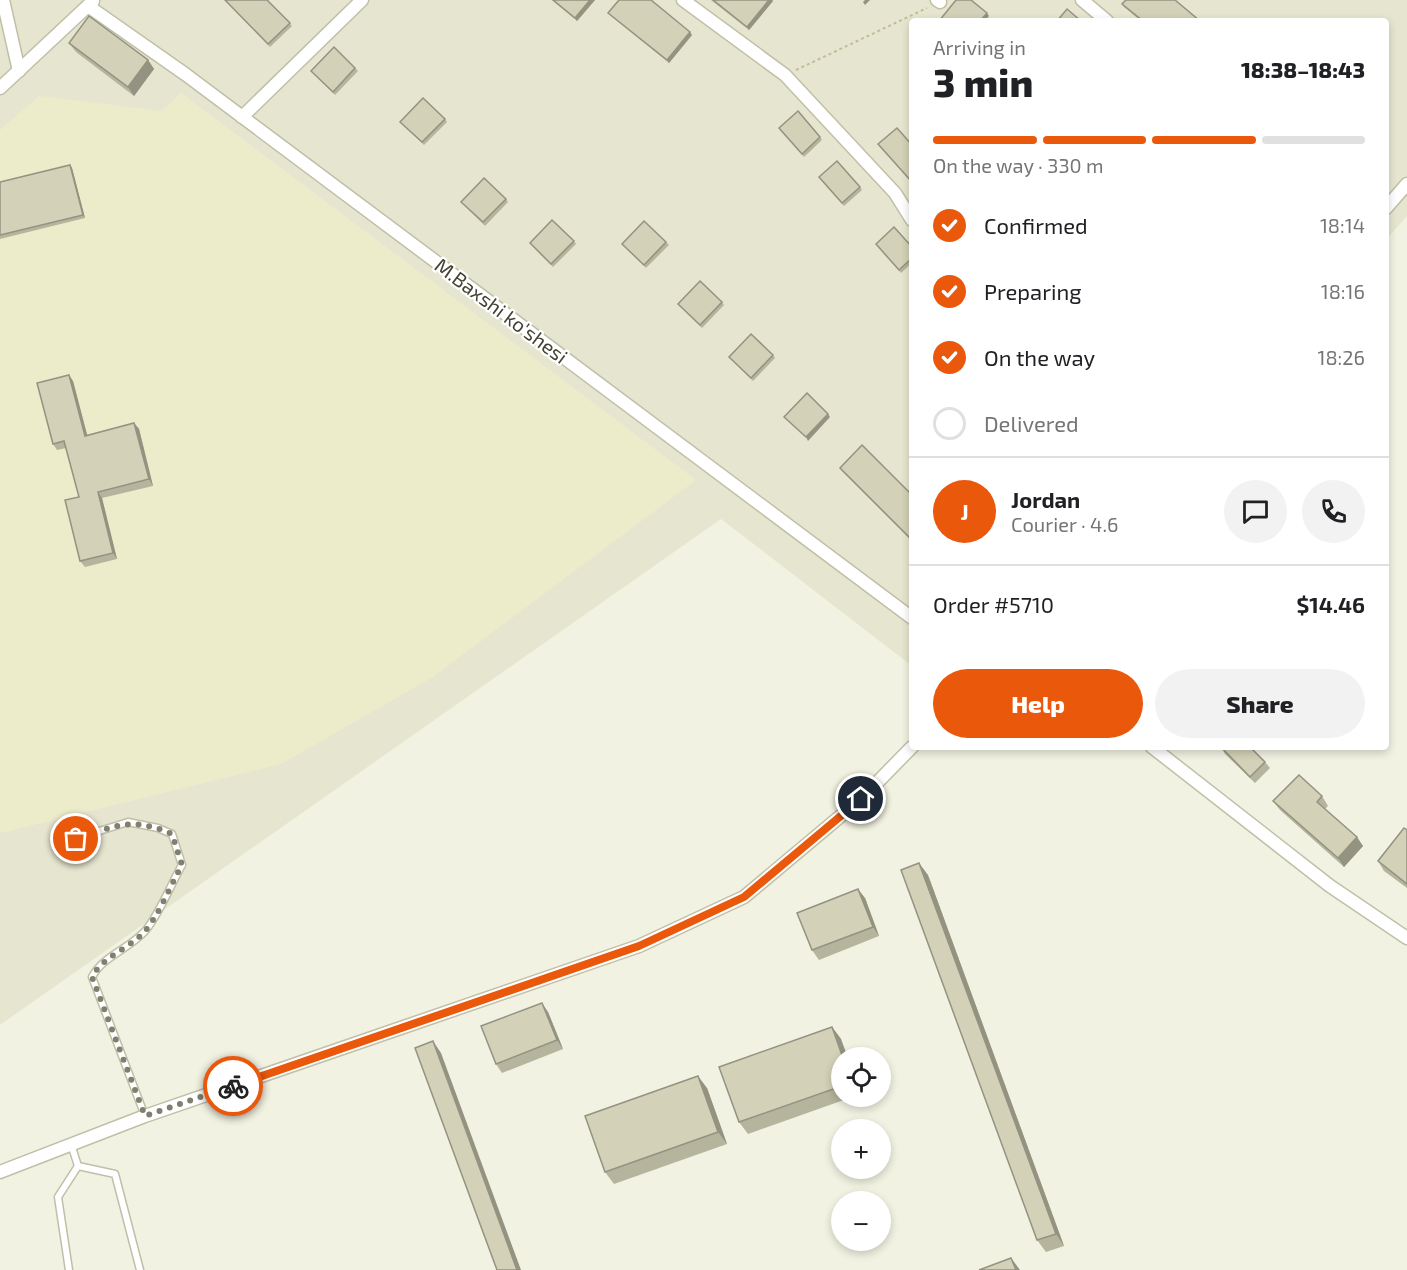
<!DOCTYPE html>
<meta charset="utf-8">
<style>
:root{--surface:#fff;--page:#f2f2f2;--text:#202124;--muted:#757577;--line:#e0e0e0;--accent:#ea580c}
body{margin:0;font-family:"Exo 2",sans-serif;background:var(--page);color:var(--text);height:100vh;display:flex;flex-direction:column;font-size:22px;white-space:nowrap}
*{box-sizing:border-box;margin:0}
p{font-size:20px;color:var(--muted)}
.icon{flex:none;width:33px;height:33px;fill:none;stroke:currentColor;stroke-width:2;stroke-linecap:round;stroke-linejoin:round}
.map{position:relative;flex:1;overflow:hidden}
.panel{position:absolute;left:909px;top:18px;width:480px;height:732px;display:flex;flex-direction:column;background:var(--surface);border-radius:6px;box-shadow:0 3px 9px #0003}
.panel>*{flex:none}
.buttons{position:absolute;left:831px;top:1047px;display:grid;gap:12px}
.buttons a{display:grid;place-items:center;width:60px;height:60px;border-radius:50%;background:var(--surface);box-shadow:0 3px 9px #0003;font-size:30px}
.pin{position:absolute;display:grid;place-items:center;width:51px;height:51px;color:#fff;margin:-26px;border:3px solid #fff;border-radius:50%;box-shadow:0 2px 6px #0007}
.courier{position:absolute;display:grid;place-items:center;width:60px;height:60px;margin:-30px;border:4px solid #ea580c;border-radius:50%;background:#fff;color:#222;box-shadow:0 2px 8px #0007}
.head em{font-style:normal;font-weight:800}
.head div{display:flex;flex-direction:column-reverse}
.head{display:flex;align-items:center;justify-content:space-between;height:102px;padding:0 24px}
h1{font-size:39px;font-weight:800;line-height:45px}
.bar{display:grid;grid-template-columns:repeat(4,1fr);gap:9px 6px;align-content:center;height:72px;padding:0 24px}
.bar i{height:8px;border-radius:4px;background:var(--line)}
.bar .selected{background:var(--accent)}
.bar p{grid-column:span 4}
.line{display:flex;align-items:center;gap:15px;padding:0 24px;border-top:2px solid var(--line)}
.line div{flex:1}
.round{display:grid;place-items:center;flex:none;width:63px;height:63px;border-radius:32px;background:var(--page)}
ol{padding:0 24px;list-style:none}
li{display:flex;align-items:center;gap:18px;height:66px}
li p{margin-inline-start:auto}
li .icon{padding:6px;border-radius:50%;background:var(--accent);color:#fff;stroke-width:4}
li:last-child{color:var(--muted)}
li i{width:33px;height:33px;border:3px solid var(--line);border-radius:50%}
.button{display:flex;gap:12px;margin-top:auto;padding:12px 24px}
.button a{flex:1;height:69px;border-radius:36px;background:var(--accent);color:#fff;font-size:24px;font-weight:800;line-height:69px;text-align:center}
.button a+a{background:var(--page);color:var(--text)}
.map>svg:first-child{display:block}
</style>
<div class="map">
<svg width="1407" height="1270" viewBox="0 0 1407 1270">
<rect width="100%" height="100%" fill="#f2f2e2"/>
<polygon fill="#e6e6d0" points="0,0 1407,0 1407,216 1386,240 1386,21 912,21 912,666 721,519 0,1025"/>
<polygon fill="#ececcb" points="181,93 696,480 433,677 281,764 0,833 0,130 39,96 162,111"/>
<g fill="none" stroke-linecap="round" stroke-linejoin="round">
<defs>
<g id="service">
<path d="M58,844L128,822L158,828L172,834L182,865C171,884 159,915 145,931C129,949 103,956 92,977L145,1116"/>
<polyline points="71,1144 78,1166 115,1174 140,1270"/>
<polyline points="69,1270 58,1197 78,1166"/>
</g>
<g id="minor">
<polyline points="3,0 19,71"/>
<polyline points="683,0 785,75 895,193 912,220"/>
<polyline points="937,0 940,2"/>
<polyline points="1082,0 1107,21"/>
<polyline points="88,6 185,74 912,618"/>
<polyline points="0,88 93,1"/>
<polyline points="242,117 362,0"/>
<polyline points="1386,208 1407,184"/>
<polyline points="1152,747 1330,886 1407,938"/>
<polyline points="0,1172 145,1116 639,946 744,897 861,799 912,747"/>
</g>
</defs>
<use href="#service" stroke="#c0bfa7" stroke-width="9"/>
<use href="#minor" stroke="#c0bfa7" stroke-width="15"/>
<polyline stroke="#c0bd95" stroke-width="2" stroke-dasharray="3 3" stroke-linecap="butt" points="796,70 927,8"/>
<use href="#service" stroke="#fff" stroke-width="6"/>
<use href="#minor" stroke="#fff" stroke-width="12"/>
</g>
<g fill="#b5b49d">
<polygon points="225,0 267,0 292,26 270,47"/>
<polygon points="552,0 595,0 577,21"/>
<polygon points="711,0 772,0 773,1 749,30"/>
<polygon points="1122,4 1200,21 1141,21 1124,7"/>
<polygon points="608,13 692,35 669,63 611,16"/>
<polygon points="69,43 148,60 154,69 134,96 76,52"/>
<polygon points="355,68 358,71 335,95 311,71"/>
<polygon points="445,119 447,122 424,145 400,122"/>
<polygon points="781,131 820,137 822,140 804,157"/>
<polygon points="70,165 72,168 85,218 0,239 0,182"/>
<polygon points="821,180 860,187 862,190 844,206"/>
<polygon points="506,199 508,202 485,226 461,202"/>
<polygon points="574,241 576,244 553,267 530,243"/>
<polygon points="666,242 669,245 646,268 622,244"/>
<polygon points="878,247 912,247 912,263 901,273"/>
<polygon points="722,302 724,305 702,328 678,304"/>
<polygon points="773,355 775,358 753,381 729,357"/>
<polygon points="73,381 87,435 134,423 139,429 153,486 102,498 117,559 85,567 80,561 79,497 66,448 57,450 53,444"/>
<polygon points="840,468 912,495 912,541 842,471"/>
<polygon points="1221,747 1265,762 1270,768 1255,783 1225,754"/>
<polygon points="1322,796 1328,806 1325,809 1363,846 1344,867 1280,810 1273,801"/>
<polygon points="1407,830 1407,888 1384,871 1378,861"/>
<polygon points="928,875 1064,1246 1046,1252 1037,1240"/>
<polygon points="865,898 879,936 819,960 812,950"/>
<polygon points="548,1012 563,1049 502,1073 496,1064"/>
<polygon points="832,1027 841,1039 842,1096 855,1096 748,1134 739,1122"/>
<polygon points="707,1088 727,1144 614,1184 605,1172"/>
</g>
<g fill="#949280">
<polygon points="590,0 595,0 577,21 575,18"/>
<polygon points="769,0 772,0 773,1 749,30 747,27"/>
<polygon points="865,0 870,0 865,5 863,2"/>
<polygon points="987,13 989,16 985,21 980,21"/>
<polygon points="690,32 692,35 669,63 667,60"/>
<polygon points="148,60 154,69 134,96 128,87"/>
<polygon points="70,165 72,168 85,218 83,215"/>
<polygon points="69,375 73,381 89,442 85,436"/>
<polygon points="828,414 830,417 808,441 806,437"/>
<polygon points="134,423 139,429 153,486 149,479"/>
<polygon points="98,492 102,498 117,559 113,553"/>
<polygon points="1357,837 1363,846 1344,867 1338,858"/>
<polygon points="919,863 928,875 1064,1246 1056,1234"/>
<polygon points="858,889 865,898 879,936 873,927"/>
<polygon points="542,1003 548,1012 563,1049 557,1040"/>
<polygon points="832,1027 841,1039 848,1058 843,1058"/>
<polygon points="433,1041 441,1053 521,1270 517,1270"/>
<polygon points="698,1076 707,1088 727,1144 718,1132"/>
<polygon points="1011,1258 1020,1270 1016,1270"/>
</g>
<g fill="#d3d1b7" stroke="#949280" stroke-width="1.5">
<polygon points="225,0 267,0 290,23 268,44"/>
<polygon points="553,0 590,0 575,18"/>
<polygon points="619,0 651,0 690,32 667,60 608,13"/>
<polygon points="713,0 769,0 747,27"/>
<polygon points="956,0 971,0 987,13 980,21 939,21"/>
<polygon points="1126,0 1175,0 1200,21 1143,21 1122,4"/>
<polygon points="1067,9 1081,21 1057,21"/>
<polygon points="89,16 148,60 128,87 69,43"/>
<polygon points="334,47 355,68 333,92 311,71"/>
<polygon points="423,98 445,119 422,142 400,122"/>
<polygon points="798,111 820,137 802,154 779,128"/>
<polygon points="897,128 912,145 912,182 878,144"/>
<polygon points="837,161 860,187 842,203 819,177"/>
<polygon points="70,165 83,215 0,235 0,182"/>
<polygon points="484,178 506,199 483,222 461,202"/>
<polygon points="552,220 574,241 551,264 530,243"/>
<polygon points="644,221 666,242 644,265 622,244"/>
<polygon points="894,227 912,247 912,258 899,270 876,244"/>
<polygon points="700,281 722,302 700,325 678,304"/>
<polygon points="751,334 773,355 751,378 729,357"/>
<polygon points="69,375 85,436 134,423 149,479 98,492 113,553 80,561 65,500 79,497 64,441 53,444 37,383"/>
<polygon points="807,393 828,414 806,437 784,417"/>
<polygon points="862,445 912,495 912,540 840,468"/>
<polygon points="1221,747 1250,747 1265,762 1250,777"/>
<polygon points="1299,775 1322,796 1317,802 1357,837 1338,858 1273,801"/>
<polygon points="1404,828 1407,830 1407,884 1378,861"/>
<polygon points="919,863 1056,1234 1037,1240 901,870"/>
<polygon points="858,889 873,927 812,950 797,913"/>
<polygon points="542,1003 557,1040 496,1064 481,1026"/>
<polygon points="832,1027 843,1058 842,1058 842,1086 739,1122 719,1067"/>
<polygon points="433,1041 517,1270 497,1270 415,1048"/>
<polygon points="698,1076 718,1132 605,1172 585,1116"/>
<polygon points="1011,1258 1016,1270 979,1270"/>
</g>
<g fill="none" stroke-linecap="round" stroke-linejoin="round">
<path stroke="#808070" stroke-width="6" stroke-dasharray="0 10.8" d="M76,839C116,826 131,816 172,834L182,865C171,884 159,915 145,931C129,949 103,956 92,977L145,1116L233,1086"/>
<polyline stroke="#ea580c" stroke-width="8" points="233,1086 639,946 744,897 861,799"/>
</g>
<g text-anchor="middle" stroke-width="4.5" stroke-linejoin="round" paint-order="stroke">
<g font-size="20" fill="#434232" stroke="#fff">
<text transform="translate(501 311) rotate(37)" y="7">M.Baxshi ko'shesi</text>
</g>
</g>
</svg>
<div class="buttons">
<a><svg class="icon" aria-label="locate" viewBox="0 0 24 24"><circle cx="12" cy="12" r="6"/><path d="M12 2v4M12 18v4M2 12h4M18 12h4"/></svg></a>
<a>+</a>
<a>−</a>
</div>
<div class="pin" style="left:76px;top:839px;background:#ea580c"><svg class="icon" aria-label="bag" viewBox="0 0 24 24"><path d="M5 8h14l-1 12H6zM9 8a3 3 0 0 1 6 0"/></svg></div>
<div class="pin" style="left:861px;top:799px;background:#1f2937"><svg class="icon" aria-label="home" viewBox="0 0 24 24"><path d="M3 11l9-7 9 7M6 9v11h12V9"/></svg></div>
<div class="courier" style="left:233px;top:1086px"><svg class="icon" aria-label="bike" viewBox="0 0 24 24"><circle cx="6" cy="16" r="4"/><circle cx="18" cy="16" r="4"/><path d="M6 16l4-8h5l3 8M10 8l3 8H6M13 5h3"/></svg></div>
<section class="panel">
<div class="head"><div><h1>3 min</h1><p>Arriving in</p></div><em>18:38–18:43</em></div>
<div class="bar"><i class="selected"></i><i class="selected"></i><i class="selected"></i><i></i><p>On the way · 330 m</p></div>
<ol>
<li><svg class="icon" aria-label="check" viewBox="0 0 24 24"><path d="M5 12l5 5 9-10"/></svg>Confirmed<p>18:14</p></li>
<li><svg class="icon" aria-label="check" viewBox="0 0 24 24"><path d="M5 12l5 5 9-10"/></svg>Preparing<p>18:16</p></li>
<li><svg class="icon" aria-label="check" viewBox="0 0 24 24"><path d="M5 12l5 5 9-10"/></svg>On the way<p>18:26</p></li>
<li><i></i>Delivered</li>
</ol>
<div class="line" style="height:108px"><b class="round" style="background:var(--accent);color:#fff">J</b><div><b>Jordan</b><p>Courier · 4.6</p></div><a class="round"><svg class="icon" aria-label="chat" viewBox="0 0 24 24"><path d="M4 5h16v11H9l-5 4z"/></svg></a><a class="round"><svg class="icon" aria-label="phone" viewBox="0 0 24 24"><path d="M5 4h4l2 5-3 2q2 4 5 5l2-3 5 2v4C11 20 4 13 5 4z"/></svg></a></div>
<div class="line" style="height:78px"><div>Order #5710</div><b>$14.46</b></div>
<div class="button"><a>Help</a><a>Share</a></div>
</section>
</div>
